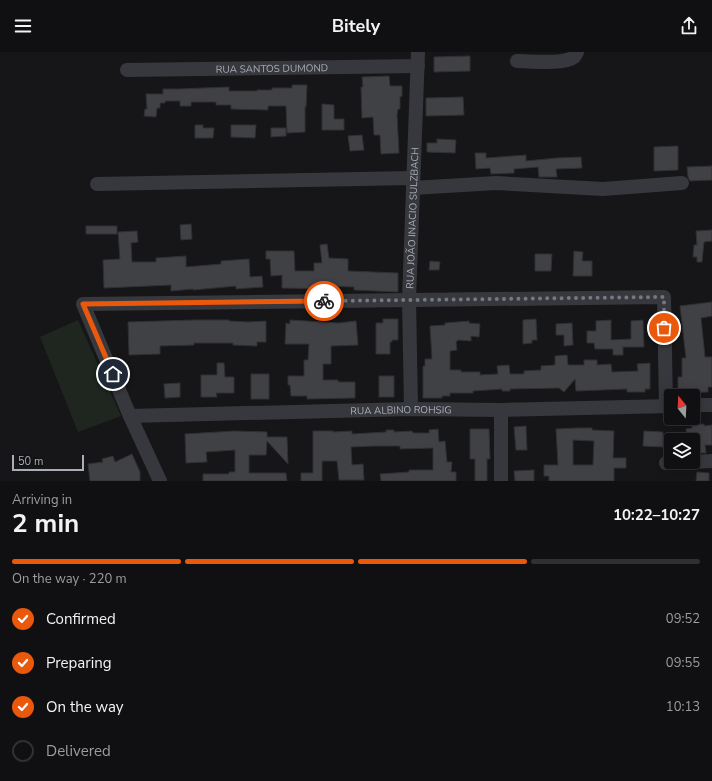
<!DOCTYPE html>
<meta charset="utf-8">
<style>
:root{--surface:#101012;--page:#19191b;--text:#f1f3f6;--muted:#9c9d9f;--line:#303032;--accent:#ea580c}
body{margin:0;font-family:"Nunito Sans",sans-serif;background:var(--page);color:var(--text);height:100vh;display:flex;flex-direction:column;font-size:15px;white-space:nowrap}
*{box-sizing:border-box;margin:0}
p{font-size:13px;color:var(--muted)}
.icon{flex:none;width:22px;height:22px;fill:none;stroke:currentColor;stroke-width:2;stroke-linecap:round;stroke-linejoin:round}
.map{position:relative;height:429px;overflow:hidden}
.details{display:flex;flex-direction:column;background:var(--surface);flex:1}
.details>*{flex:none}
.needle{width:26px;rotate:342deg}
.controls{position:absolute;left:664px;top:337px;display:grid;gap:8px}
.controls a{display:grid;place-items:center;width:36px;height:36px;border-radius:4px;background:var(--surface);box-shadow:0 2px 10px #0003,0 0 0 1px var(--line);font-size:20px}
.scale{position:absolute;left:12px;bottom:10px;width:72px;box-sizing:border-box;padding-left:4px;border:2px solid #a8adb8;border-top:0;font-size:11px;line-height:14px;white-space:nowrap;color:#a8adb8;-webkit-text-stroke:3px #111113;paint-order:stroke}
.pin{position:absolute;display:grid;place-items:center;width:34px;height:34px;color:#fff;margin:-17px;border:2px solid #fff;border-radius:50%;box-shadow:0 1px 4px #0007}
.courier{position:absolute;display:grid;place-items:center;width:40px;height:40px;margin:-20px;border:3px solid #ea580c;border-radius:50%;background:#fff;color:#222;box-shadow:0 1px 5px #0007}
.summary em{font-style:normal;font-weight:700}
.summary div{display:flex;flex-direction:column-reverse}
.summary{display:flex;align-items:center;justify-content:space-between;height:68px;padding:0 12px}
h1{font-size:26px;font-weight:700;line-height:30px}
.bar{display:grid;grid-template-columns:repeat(4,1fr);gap:6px 4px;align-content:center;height:48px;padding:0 12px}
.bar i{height:5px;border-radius:3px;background:var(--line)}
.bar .current{background:var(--accent)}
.bar p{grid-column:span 4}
ol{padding:0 12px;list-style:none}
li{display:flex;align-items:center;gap:12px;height:44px}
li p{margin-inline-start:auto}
li .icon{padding:4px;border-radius:50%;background:var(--accent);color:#fff;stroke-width:4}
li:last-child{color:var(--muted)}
li i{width:22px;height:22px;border:2px solid var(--line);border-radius:50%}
header{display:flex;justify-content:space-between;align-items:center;height:52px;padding:0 12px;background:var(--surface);font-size:18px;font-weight:700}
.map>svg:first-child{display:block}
</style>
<header><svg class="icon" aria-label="menu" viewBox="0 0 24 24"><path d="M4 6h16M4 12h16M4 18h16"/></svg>Bitely<svg class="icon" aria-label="share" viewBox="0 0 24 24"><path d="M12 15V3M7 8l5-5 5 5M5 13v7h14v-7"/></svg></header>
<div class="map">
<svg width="712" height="429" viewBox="0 0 712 429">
<rect width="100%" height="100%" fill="#161618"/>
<polygon fill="#1e261f" points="78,268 121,364 78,380 40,285"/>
<g fill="#404145" stroke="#303034" fill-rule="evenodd">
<polygon points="470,4 470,19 434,20 434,5"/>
<polygon points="389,24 390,34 402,34 402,44 400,45 400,57 398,57 397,63 399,101 381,102 380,83 374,83 373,65 362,66 361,35 363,35 362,25"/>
<polygon points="292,33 307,33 306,55 305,55 305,80 287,81 286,54 268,54 268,58 231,57 231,53 216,53 216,50 191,50 191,54 180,54 180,49 165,49 165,51 160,51 160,56 157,56 156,65 144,64 145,57 147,57 146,42 163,42 163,37 179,37 229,35 229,39 257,39 257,38 272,38 272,36 292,36"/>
<polygon points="463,45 464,63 426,64 426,46"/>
<polygon points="322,52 334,53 334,67 344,67 344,78 322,78"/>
<polygon points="195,73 203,73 203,76 214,76 213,86 195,86"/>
<polygon points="231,73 256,73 255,86 231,85"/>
<polygon points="271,76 286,76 286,84 271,85"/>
<polygon points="362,83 364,98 350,99 348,84"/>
<polygon points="437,87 456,88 455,101 427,100 427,91 437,91"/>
<polygon points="678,94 678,118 654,119 654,95"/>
<polygon points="475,101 486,101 486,106 526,103 526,109 557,106 581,105 582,116 556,117 557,125 539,125 538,115 514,117 514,121 491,122 490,116 476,117"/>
<polygon points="712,114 712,128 690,129 688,125 687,115"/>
<polygon points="191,172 192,187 181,188 180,173"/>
<rect x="86" y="174" width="31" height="8"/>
<polygon points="712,178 712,189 704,190 702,210 697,210 697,205 693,205 694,193 697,193 696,179"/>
<polygon points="137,179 138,190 131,191 132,210 156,210 156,206 186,204 186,215 221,212 221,209 249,207 250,225 262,224 263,235 236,237 236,234 193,238 193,237 171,239 171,233 104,236 103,208 120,207 118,180"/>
<polygon points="327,192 329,206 348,207 348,219 398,221 398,240 354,238 354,235 329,234 329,237 282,236 282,223 271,224 270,207 266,207 266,199 294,199 295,219 314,219 314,211 322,211 320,193"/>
<polygon points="574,199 583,200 582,209 592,209 592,224 573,224"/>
<polygon points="535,202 552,202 551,219 535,219"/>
<polygon points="430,209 440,210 439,218 429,218"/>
<polygon points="712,250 712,264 701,266 705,305 712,305 712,335 708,335 708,340 678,341 678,325 682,325 682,306 686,306 680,254"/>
<polygon points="383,267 398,267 398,288 392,288 392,290 390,290 390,302 376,302 376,271 383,271"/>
<polygon points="536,267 537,288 532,288 532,291 523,292 523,268"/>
<polygon points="194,268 229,268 229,269 249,270 266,269 266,290 257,290 257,294 233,293 233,291 194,291 194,293 160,294 160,302 129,303 128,270"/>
<polygon points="290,268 339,271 356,269 358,293 331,294 331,312 323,312 323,328 338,328 338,330 355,330 355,346 307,347 307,344 291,344 290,333 288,333 288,324 304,324 304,308 308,308 309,292 285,292 286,271 290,272"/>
<polygon points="611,268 611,288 631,287 631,269 643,268 644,295 623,295 623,303 613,303 613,297 595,297 594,291 587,291 587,279 596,279 596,269"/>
<polygon points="469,269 469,271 480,272 479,285 471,284 471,289 458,288 456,290 457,298 450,299 450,318 461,318 461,320 480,320 480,323 498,322 497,314 509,313 510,322 524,322 524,319 541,318 541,314 555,313 555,304 567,303 568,313 584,313 584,308 597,308 597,313 611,312 612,320 638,319 637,312 650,311 650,337 645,337 645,340 627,340 627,337 576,339 575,327 564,340 559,336 510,337 510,339 502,339 502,337 473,339 473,341 450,341 450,344 442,344 442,346 423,346 423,314 425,314 425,307 432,307 430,274 445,273 445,271"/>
<polygon points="572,271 573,293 564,294 564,283 556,283 556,272"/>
<polygon points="217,311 224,311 225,325 234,325 234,341 216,341 217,345 201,345 201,323 217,323"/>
<rect x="251" y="322" width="18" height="25"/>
<rect x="379" y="324" width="15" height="21"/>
<polygon points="180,331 180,345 165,346 164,332"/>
<polygon points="704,372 704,374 712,373 712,393 705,393 706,401 697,401 697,399 693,400 693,388 687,388 686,377 692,376 692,373"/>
<polygon points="526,374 527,398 516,398 514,375"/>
<path d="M577,376H592V378L614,379L613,406H626V416H614V429H549V424H544V413H558L556,377ZM573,388L594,389L593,413H573Z"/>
<polygon points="438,377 439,390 445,389 447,410 452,410 451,420 456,420 456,429 381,429 380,422 409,420 409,418 433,418 433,396 400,397 400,394 374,394 351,395 352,413 363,412 364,428 339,428 337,409 322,409 322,429 301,429 301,421 313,421 313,379 333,379 333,380 352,379 352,382 386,380 386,378 394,378 394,380 412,379 413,381 429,381 429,378"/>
<polygon points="470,377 489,377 490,407 487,407 487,429 475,429 475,407 470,407"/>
<polygon points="234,379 267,380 267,385 287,385 288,412 267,389 266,403 249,403 249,421 286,421 287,429 203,429 203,422 229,422 229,420 235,420 235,398 206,400 207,410 186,411 185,382"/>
<polygon points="644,379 663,380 663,395 643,394"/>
<polygon points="132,402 140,420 140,429 90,429 88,412 103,410 102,407 113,404 115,410"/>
<polygon points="534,418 534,429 515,429 514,419"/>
<polygon points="697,420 709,421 709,429 696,429"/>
</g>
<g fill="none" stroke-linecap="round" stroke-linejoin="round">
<g stroke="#37383d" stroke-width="14">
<path d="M517,9C530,9 563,13 574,5C575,4 576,2 577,0"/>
<path id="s1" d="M127,18L418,14"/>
<polyline points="97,132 413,126"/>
<polyline points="413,136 496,131 603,137 682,131"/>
<polyline points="693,353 712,353"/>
<path id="s2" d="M411,357L409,247L418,0"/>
<polyline points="501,358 501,429"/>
<path id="s3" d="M130,364L411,357L501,358L671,354"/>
<polyline points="693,410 712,409"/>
<polyline points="666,411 690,410"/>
<polyline points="160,429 130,364 83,252 664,245 666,354"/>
</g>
</g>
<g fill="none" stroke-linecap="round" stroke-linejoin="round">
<polyline stroke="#757880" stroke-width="4" stroke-dasharray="0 7.2" points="324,249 664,245 664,276"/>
<polyline stroke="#ea580c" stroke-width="5" points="113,322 83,252 324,249"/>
</g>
<g text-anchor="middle" stroke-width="3" stroke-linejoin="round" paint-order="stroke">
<g font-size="10" fill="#a8adb8" stroke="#111113">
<text dy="4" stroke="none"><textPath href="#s1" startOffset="145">RUA SANTOS DUMOND</textPath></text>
<text dy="4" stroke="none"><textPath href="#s2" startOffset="191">RUA JOÃO INACIO SULZBACH</textPath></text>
<text dy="4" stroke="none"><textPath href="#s3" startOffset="271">RUA ALBINO ROHSIG</textPath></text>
</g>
</g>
</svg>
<div class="controls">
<a><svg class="needle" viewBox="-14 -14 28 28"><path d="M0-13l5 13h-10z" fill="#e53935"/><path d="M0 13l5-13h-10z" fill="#9c9d9f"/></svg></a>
<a><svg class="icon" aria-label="layers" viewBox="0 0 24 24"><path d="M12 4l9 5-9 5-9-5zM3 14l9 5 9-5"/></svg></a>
</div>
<div class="scale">50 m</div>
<div class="pin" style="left:664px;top:276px;background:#ea580c"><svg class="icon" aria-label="bag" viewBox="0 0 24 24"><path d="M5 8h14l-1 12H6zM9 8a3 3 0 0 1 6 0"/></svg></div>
<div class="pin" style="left:113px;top:322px;background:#1f2937"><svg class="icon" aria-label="home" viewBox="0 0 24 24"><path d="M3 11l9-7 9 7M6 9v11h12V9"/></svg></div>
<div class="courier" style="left:324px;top:249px"><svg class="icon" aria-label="bike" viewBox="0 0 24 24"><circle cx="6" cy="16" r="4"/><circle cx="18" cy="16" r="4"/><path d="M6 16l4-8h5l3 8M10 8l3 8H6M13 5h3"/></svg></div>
</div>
<section class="details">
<div class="summary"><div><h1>2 min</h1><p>Arriving in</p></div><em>10:22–10:27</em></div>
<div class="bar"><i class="current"></i><i class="current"></i><i class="current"></i><i></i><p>On the way · 220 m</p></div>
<ol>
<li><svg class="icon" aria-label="check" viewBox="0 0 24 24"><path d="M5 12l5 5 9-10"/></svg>Confirmed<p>09:52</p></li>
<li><svg class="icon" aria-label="check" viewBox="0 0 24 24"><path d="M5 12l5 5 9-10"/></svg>Preparing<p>09:55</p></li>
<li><svg class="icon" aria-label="check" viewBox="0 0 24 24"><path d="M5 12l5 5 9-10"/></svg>On the way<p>10:13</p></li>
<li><i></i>Delivered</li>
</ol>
</section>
